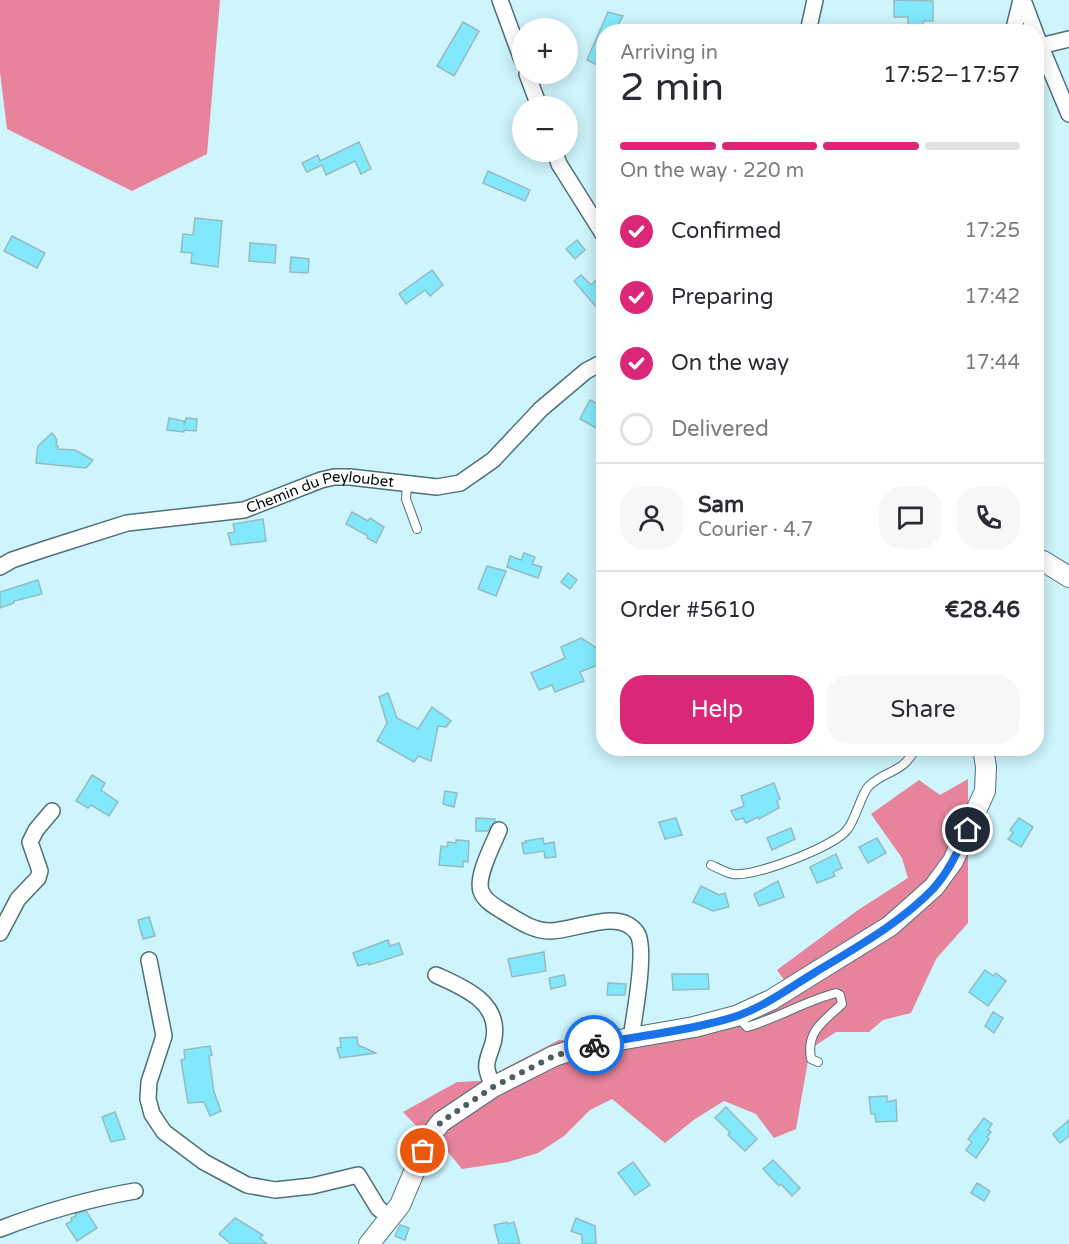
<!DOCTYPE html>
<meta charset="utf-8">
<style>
:root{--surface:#fff;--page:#f7f7f7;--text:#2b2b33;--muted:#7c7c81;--line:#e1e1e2;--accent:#db2777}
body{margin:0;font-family:"Varela Round",sans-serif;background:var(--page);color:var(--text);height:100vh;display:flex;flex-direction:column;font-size:22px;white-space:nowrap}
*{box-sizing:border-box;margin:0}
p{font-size:20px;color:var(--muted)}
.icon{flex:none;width:33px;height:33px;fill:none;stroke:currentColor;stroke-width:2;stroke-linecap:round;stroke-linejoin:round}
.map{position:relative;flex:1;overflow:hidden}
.details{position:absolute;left:596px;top:24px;width:448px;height:732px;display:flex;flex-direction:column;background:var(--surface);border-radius:24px;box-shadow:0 3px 15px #0003}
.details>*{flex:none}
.controls{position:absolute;left:512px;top:18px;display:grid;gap:12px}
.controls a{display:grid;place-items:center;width:66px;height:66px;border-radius:50%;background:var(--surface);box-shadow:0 3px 15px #0003;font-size:30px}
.pin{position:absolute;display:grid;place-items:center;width:51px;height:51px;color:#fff;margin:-26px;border:3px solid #fff;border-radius:50%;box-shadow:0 2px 6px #0007}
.courier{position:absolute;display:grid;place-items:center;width:60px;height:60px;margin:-30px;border:4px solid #1a73e8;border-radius:50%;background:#fff;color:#222;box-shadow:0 2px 8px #0007}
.head em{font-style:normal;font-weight:600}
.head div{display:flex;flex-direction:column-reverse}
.head{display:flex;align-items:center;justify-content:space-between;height:102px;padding:0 24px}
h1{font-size:39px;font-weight:600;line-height:45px}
.bar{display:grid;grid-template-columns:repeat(4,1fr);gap:9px 6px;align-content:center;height:72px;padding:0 24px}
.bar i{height:8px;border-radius:4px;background:var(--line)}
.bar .selected{background:var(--accent)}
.bar p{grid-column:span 4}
.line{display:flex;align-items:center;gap:15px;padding:0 24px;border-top:2px solid var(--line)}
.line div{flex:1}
.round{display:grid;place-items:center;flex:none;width:63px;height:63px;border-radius:24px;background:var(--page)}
ol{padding:0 24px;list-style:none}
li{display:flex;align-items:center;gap:18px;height:66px}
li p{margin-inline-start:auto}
li .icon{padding:6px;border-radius:50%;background:var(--accent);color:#fff;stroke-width:4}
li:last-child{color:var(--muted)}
li i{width:33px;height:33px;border:3px solid var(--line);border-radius:50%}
.button{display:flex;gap:12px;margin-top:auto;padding:12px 24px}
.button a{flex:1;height:69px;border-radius:24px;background:var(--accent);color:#fff;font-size:24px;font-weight:600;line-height:69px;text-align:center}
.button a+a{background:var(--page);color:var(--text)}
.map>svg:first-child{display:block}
</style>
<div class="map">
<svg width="1069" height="1244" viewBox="0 0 1069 1244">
<rect width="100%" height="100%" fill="#cef4fc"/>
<g fill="#e7849b">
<polygon points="0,0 220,0 207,154 132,191 7,129 0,72"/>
<polygon points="968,779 968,923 936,959 911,1013 883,1020 869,1032 836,1032 810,1049 796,1129 774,1138 756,1114 724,1101 695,1119 665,1143 612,1099 590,1110 564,1136 538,1153 508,1162 462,1169 443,1146 421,1131 403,1112 457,1082 480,1081 559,1040 627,1044 794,994 777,970 858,910 908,878 902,858 871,814 919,780 940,795"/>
</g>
<g fill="#82e9fd" stroke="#96bac2" stroke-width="1.5">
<polygon points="894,0 933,1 933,21 923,21 923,25 908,26 908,17 894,17"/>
<polygon points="608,12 623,16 614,32 603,32 603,68 587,60"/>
<polygon points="463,22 479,31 454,76 437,66"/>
<polygon points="359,142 371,169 361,174 355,161 326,175 322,165 307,172 302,163 318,155 320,161"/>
<polygon points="488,171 530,190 525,201 483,183"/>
<polygon points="195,218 222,221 218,267 191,263 192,253 181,252 183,234 193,235"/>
<polygon points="12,236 45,253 37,268 4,251"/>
<polygon points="577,240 585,250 575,259 566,249"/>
<polygon points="250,243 276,245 275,263 249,261"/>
<polygon points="291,257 309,259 308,273 290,272"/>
<polygon points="432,270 443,285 430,296 425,290 406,304 399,294"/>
<polygon points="581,275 591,285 595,281 602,290 599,294 603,298 603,315 574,281"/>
<polygon points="590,400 596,403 603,400 603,415 596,428 580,419"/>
<polygon points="169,418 184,421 184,425 186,418 197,419 196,431 184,430 184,432 167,430"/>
<polygon points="52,433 57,440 56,446 58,446 58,449 75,450 93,460 86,468 36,463 38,446"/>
<polygon points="352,512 368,521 370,518 384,527 376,543 367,538 368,536 346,524"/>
<polygon points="263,519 266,541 231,545 228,533 235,532 233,524"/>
<polygon points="524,553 535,557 532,564 542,567 538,578 507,567 510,556 521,560"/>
<polygon points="487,566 506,571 496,596 478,589"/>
<polygon points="568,573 577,580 570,589 561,582"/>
<polygon points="38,580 42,594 14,601 14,603 0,608 0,592"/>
<polygon points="581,638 603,652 603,663 580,672 584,681 555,692 552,685 539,690 531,673 565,658 561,647"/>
<polygon points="388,693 397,718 418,729 432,707 451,721 446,727 438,726 431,761 418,756 414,762 377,741 387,723 379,697"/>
<polygon points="92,775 105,783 101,790 118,802 109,816 91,805 88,808 76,801"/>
<polygon points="774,783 780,799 777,801 779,808 759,819 758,817 746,823 743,818 736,820 731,811 744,806 741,796"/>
<polygon points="445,791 457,793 454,807 443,804"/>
<polygon points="476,818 495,819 495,821 488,831 476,831"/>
<polygon points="676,818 682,835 665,839 659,822"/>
<polygon points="1019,818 1033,827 1021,847 1008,839 1013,833 1010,830"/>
<polygon points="791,828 795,839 772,850 767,838"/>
<polygon points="543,838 544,844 554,842 556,857 545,858 544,851 524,854 522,843 526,843 525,841"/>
<polygon points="877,838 886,853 868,863 859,847"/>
<polygon points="456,840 469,841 468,862 463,861 463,867 439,865 441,846 447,847 448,842 456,843"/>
<polygon points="836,854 842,868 833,872 835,876 817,883 810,867"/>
<polygon points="778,881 784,897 759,906 754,894"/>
<polygon points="701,886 719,895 725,893 729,907 713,911 693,902"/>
<polygon points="149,917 155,936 143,939 138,920"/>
<polygon points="388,940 390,946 399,943 403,954 369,965 369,963 358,966 353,953"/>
<polygon points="544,952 546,971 512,977 508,959"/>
<polygon points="985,970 994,976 996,973 1006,981 988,1006 969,992"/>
<polygon points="672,974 708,974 709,989 673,990"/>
<polygon points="564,975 566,985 551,989 549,978"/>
<polygon points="608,983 626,984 625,995 607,995"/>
<polygon points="993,1012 1003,1018 994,1033 985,1026"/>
<polygon points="357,1037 358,1045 376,1053 340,1058 337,1048 341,1047 340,1038"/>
<polygon points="210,1046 212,1055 209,1056 214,1092 221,1111 210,1116 204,1102 188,1103 181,1060 185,1059 184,1050"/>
<polygon points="887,1096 887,1102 896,1100 897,1121 876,1122 875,1114 871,1114 869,1097"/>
<polygon points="726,1107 757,1139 745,1151 728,1135 730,1132 715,1118"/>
<polygon points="115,1112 125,1139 111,1142 102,1117"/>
<polygon points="984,1118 992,1124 988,1130 991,1132 987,1137 989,1139 976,1158 966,1150 972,1142 968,1139"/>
<polygon points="1069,1120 1069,1136 1060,1143 1053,1134"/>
<polygon points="773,1160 800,1188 792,1196 781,1184 779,1186 763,1169"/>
<polygon points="633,1162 650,1185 635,1195 618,1173"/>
<polygon points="977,1183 990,1191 984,1201 971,1193"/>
<polygon points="86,1211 97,1228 77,1241 66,1224 72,1221 71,1218 76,1216 75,1214"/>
<polygon points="235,1218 263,1235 260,1238 267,1244 231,1244 219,1234"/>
<polygon points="576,1218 595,1226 596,1244 582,1244 582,1235 571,1231"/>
<polygon points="507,1222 508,1224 514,1222 520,1244 499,1244 494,1225"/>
<polygon points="400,1225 409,1228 405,1240 395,1236"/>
</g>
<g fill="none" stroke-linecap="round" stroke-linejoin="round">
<defs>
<g id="service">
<polyline points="407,484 406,499 417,529"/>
<path d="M711,865C718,868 726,873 733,874C755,877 833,847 847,830C856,819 862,791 870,785C888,769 902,774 916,748"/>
<path d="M737,1017L747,1027C778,1018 805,1001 836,993L840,995L842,1004C823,1022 806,1031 811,1059L818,1062"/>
</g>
<g id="minor">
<polyline points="500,0 522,60"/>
<polyline points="1023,0 1035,32"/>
<polyline points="808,32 815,0"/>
<polyline points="1013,32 1021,0"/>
<polyline points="1036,35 1069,114"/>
<polyline points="1036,47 1069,39"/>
<polyline points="527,74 539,106"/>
<polyline points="555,152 559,164 603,234"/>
<path id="s1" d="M0,567L12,560L45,549L127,523L244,510L321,480L334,477H350L437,487L460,483L493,460L541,409L586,371L603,362"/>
<path d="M499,830C493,845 476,876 481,891C484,901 496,907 504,912C519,921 533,931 550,931C575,931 620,907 637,933C647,947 634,1019 631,1037"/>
<polyline points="0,933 18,899 38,878 40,871 30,842 36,830 52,811"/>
<polyline points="149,960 164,1036 149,1082 148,1099 152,1114 164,1132 204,1162 247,1185 275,1190 312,1186 358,1175 378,1208 390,1218"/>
<path d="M436,975C462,987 500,1001 494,1038C493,1048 485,1060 487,1069C488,1075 491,1082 493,1087"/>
<path d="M0,1229C44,1212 88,1199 135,1191"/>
</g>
<g id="tertiary">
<polyline points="1036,559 1043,561 1069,577"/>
<polyline points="369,1244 400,1205 428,1139 441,1122 493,1087 554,1056 585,1046 694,1027 736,1016 771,1000 890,926 934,887 953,861 985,791 986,767 983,748"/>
</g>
</defs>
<use href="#service" stroke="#4e7077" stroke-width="10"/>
<use href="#minor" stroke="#4e7077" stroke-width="18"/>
<use href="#tertiary" stroke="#4e7077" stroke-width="22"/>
<use href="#service" stroke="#fff" stroke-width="8"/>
<use href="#minor" stroke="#fff" stroke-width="15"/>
<use href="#tertiary" stroke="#fff" stroke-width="20"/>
</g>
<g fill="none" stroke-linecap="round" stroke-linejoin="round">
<polyline stroke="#4a5e63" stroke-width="6" stroke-dasharray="0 10.8" points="423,1151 428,1139 441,1122 493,1087 554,1056 594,1045"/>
<path stroke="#1a73e8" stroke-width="8" d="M594,1045C641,1035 689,1031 734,1017C762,1008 788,989 814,973C855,948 899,924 933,889C949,871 958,851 968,830"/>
</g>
<g text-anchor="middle" stroke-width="5" stroke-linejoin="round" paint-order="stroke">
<g font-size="15" fill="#030e10" stroke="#f3fbfc">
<text dy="5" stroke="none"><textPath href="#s1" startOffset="332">Chemin du Peyloubet</textPath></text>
</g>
</g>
</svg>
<div class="controls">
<a>+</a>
<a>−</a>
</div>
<div class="pin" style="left:423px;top:1151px;background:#ea580c"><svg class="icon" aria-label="bag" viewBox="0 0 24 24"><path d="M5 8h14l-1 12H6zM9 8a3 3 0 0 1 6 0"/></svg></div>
<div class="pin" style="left:968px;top:830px;background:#1f2937"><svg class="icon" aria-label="home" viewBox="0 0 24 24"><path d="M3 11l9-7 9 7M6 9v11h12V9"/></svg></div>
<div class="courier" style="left:594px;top:1045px"><svg class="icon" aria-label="bike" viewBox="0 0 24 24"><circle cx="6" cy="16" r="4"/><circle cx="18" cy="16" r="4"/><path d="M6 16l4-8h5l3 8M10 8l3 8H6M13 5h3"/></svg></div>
<section class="details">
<div class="head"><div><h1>2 min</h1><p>Arriving in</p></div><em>17:52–17:57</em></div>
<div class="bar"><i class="selected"></i><i class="selected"></i><i class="selected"></i><i></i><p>On the way · 220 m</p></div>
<ol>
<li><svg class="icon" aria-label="check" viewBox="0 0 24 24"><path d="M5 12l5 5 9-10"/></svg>Confirmed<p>17:25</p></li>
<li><svg class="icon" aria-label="check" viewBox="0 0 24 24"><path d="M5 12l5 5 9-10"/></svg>Preparing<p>17:42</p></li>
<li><svg class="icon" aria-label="check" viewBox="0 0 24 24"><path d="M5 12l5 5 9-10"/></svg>On the way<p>17:44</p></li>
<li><i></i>Delivered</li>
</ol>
<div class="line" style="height:108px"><a class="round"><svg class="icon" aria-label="person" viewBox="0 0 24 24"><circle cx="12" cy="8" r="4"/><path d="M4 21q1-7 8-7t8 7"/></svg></a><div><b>Sam</b><p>Courier · 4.7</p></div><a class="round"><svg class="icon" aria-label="chat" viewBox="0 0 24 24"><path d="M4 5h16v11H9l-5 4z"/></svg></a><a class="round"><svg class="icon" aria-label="phone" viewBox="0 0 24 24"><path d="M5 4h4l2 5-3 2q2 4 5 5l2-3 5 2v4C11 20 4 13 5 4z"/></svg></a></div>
<div class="line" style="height:78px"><div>Order #5610</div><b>€28.46</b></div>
<div class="button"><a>Help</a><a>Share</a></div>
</section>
</div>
